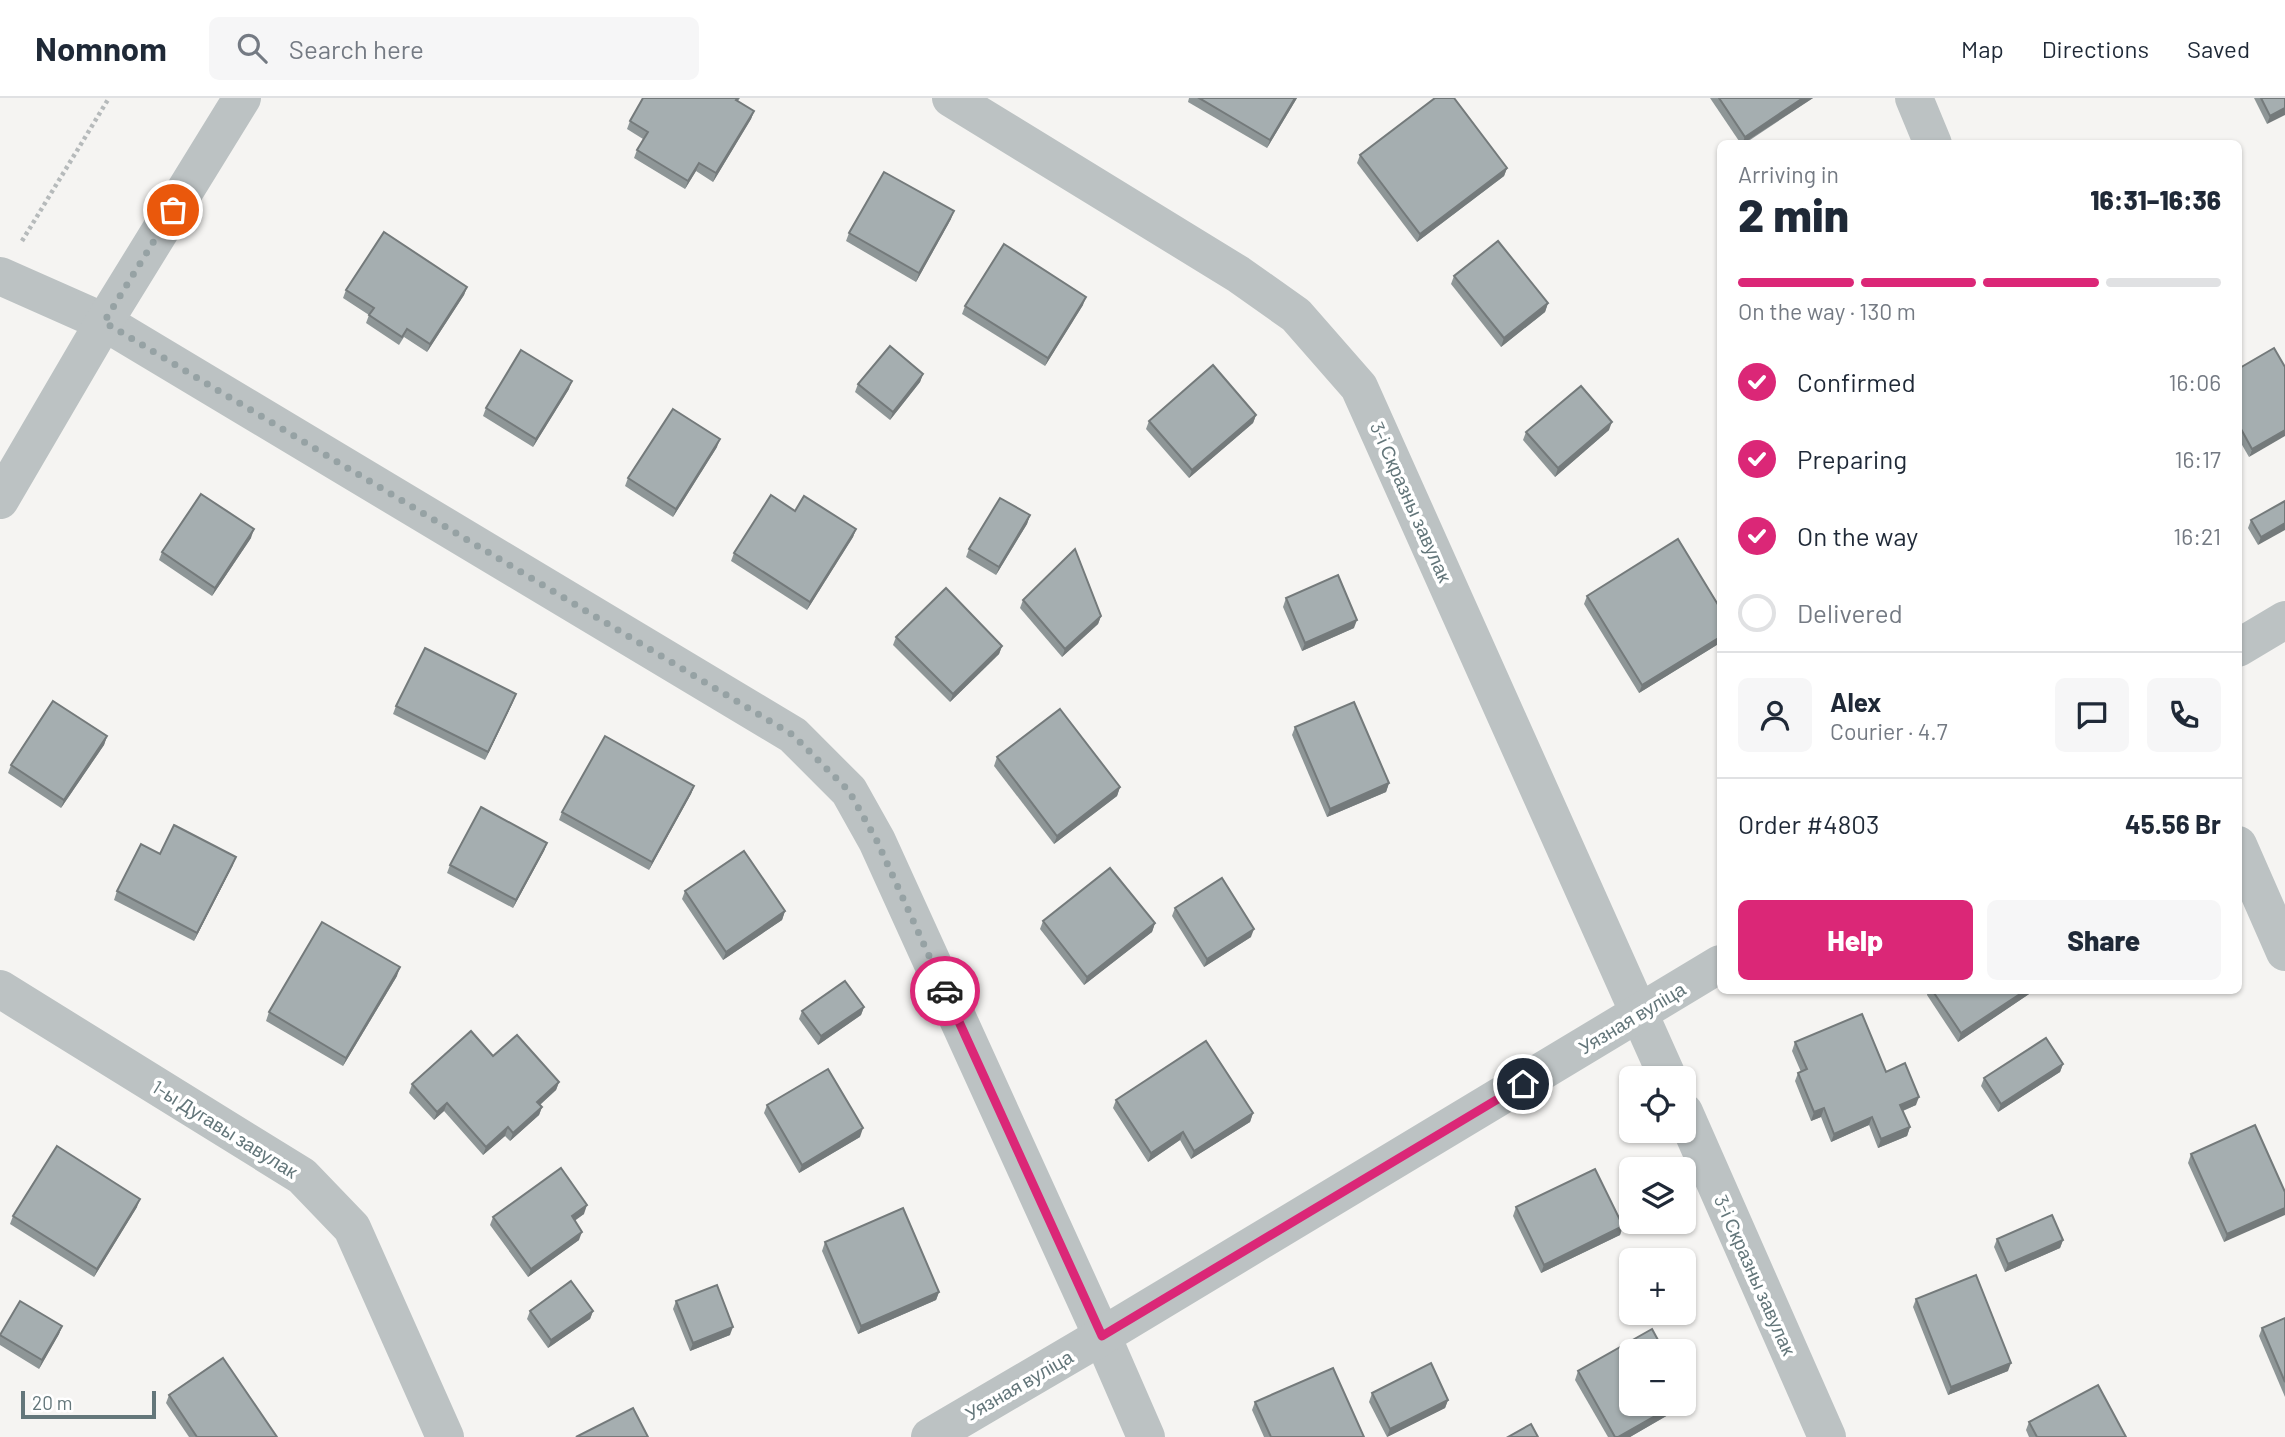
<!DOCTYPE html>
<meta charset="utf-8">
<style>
:root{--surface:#fff;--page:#f6f6f7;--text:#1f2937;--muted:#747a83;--line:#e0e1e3;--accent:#db2777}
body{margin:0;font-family:Barlow,sans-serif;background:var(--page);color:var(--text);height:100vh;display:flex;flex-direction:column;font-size:26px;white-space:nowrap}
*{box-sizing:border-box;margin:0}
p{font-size:23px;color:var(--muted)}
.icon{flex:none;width:38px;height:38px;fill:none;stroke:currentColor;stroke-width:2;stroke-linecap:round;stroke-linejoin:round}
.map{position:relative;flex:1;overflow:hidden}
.drawer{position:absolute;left:1717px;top:42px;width:525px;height:854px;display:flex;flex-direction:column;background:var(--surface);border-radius:10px;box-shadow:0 2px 5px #0004}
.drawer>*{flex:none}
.controls{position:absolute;left:1619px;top:968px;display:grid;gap:14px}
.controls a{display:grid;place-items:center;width:77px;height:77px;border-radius:10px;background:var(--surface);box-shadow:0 2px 5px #0004;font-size:35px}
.scale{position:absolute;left:21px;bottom:18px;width:135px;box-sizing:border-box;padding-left:7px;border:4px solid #63767a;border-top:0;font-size:19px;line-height:24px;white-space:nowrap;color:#63767a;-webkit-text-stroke:5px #fff;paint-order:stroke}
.pin{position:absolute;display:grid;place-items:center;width:60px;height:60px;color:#fff;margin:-30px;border:4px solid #fff;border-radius:50%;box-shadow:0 2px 7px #0007}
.courier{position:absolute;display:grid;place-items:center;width:70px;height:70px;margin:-35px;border:5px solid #db2777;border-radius:50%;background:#fff;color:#222;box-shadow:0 2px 9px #0007}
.summary em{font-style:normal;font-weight:800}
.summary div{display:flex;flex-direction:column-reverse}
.summary{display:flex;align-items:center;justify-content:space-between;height:119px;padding:0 21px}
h1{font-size:46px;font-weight:800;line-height:52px}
.bar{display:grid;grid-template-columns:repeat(4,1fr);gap:10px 7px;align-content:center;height:84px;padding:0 21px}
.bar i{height:9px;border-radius:5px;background:var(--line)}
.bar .selected{background:var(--accent)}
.bar p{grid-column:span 4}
.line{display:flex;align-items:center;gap:18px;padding:0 21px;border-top:2px solid var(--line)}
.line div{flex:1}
.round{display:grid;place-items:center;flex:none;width:74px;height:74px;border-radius:10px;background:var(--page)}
ol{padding:0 21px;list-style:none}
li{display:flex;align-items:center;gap:21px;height:77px}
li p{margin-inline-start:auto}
li .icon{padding:7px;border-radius:50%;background:var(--accent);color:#fff;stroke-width:4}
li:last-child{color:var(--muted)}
li i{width:38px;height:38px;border:4px solid var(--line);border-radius:50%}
.cta{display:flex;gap:14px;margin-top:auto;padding:14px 21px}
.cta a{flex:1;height:80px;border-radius:10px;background:var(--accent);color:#fff;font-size:28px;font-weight:800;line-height:80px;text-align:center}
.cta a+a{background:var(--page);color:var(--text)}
header{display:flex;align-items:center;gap:42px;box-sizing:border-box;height:98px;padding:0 35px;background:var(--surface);border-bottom:2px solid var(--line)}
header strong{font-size:33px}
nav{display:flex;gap:38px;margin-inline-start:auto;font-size:24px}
.search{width:490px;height:63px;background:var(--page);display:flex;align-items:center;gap:18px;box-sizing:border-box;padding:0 24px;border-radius:10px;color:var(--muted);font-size:26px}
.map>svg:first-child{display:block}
</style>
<header>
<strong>Nomnom</strong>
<div class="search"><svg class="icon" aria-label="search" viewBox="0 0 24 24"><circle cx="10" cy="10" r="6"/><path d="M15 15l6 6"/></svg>Search here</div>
<nav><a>Map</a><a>Directions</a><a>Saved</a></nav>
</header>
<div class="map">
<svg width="2285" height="1339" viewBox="0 0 2285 1339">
<rect width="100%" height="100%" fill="#f5f4f2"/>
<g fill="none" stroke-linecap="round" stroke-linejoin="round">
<polyline stroke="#b6babb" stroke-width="4.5" stroke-dasharray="3.5 3.5" stroke-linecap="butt" points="22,143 109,0"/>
<g stroke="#bcc2c3" stroke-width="38">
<polyline points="951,0 1238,176 1296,217 1359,289 1668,980"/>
<polyline points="1914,0 1933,46"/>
<polyline points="0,178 104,224 793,637 849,693 877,743 1102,1238 1146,1339"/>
<polyline points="0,402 104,224 242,0"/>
<polyline points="2238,550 2285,522"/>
<polyline points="2238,747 2285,854"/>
<polyline points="0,891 302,1078 352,1130 445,1339"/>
<polyline points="1684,1014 1827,1339"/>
<polyline points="930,1339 1102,1238 1720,866"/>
</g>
</g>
<g fill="#8e9697">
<polygon points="643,0 740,0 738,3 754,13 751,21 713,84 696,73 685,91 634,60 637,52 643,41 627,31 630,23"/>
<polygon points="1189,0 1297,0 1267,50 1188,4"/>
<polygon points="1710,0 1813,0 1744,46 1741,46"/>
<polygon points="2254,0 2285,0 2267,26"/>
<polygon points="1360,57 1507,70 1504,78 1417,144 1357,65"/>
<polygon points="951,121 916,184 846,143 849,135"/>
<polygon points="1454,178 1548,205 1545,214 1501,249 1451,186"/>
<polygon points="467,189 464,197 427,254 404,239 399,247 366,225 369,217 343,200 346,192"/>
<polygon points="1083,207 1045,268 962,216 965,208"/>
<polygon points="2285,269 2249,359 2238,340 2238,271"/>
<polygon points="923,276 920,284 890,322 855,294 858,286"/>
<polygon points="569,291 533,349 483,318 486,310"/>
<polygon points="1256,317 1253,325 1189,380 1146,331 1149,323"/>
<polygon points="1609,332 1555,379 1523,342 1526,334"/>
<polygon points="717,349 673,419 625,388 628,380"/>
<polygon points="2285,403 2258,447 2248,430 2251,422"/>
<polygon points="795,413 856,431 853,439 807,512 731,463 734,455"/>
<polygon points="1030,417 1027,426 996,477 966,459 969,451"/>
<polygon points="251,440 212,498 159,462 162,454"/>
<polygon points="1587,498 1720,510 1720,545 1639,595 1584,506"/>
<polygon points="1286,500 1354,530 1302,553 1283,509"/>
<polygon points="1023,502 1101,518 1098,526 1062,559 1020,510"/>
<polygon points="896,539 1002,548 999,556 950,604 893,547"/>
<polygon points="513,604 485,662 393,616 396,608"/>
<polygon points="1295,629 1389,685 1386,694 1327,719 1292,637"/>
<polygon points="107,638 104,647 61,710 8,675 11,667"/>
<polygon points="997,659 1120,689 1117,698 1054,746 994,668"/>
<polygon points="694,688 691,696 649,772 559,722 562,714"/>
<polygon points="547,745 544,753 513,810 447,775 450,767"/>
<polygon points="233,767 194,843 114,802 117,793"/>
<polygon points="685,793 785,813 782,822 723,862 682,801"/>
<polygon points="1175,810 1251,839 1204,869 1172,818"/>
<polygon points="1043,823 1155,825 1152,834 1084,887 1040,831"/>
<polygon points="397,878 343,968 266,923 269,914"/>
<polygon points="1928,892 2033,892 2032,894 1958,944 1927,897"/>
<polygon points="864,909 861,917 818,947 799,921 802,913"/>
<polygon points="1795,944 1916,1007 1903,1013 1910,1029 1907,1038 1878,1050 1869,1027 1831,1044 1821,1019 1811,1023 1795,983 1798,975 1801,974 1792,953"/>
<polygon points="493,958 559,984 556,992 540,1007 542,1009 539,1017 510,1043 505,1038 483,1057 444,1013 434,1022 409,995 412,986"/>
<polygon points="2063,966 2060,974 1998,1014 1981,988 1984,980"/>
<polygon points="1116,1002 1253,1015 1250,1024 1191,1061 1180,1042 1148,1064 1113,1010"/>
<polygon points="767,1007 860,1039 799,1075 764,1015"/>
<polygon points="2191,1056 2285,1094 2224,1144 2188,1065"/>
<polygon points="137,1109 94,1179 10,1126 13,1118"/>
<polygon points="1516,1109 1623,1128 1620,1137 1541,1175 1513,1118"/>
<polygon points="584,1116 574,1122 579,1142 528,1179 490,1127 493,1119"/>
<polygon points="1997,1141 2063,1142 2060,1150 2005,1174 1994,1149"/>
<polygon points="825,1144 939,1194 936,1202 858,1236 822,1153"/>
<polygon points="1916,1201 2008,1273 1948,1297 1913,1209"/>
<polygon points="676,1203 730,1237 690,1253 673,1211"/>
<polygon points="530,1213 593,1213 590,1221 548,1250 527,1221"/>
<polygon points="2285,1220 2285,1299 2259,1238 2262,1230"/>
<polygon points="62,1228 59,1236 39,1271 0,1247 0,1237"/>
<polygon points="1578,1273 1690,1297 1687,1306 1630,1339 1608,1339 1575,1282"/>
<polygon points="1372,1295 1448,1302 1445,1310 1387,1339 1369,1304"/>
<polygon points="169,1297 277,1339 189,1339 166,1305"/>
<polygon points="1255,1304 1364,1339 1264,1339 1252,1312"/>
<polygon points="2029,1324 2126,1339 2029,1339 2026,1332"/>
</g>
<g fill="#747a7b">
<polygon points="1295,0 1297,0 1267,50 1270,42"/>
<polygon points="1803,0 1813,0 1742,46 1745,39"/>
<polygon points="2285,10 2285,17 2267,26 2270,18"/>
<polygon points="754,13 751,21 713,84 716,75"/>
<polygon points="699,65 696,73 685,91 688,83"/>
<polygon points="1507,70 1504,78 1417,144 1420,136"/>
<polygon points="954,113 951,121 916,184 919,175"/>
<polygon points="467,189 464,197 427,254 430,246"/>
<polygon points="1086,199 1083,207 1045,268 1048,260"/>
<polygon points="1548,205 1545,214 1501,249 1504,240"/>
<polygon points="923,276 920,284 890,322 893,314"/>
<polygon points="572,283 569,291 533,349 536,341"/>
<polygon points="1256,317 1253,325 1189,380 1192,372"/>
<polygon points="1612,324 1609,332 1555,379 1558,370"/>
<polygon points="2285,332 2285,338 2249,359 2252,351"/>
<polygon points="720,341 717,349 673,419 676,411"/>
<polygon points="1030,417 1027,426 996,477 999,469"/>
<polygon points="2285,425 2285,432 2258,447 2261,439"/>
<polygon points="254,431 251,440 212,498 215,490"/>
<polygon points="856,431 853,439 807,512 810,504"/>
<polygon points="1101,518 1098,526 1062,559 1065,551"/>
<polygon points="1357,522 1354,530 1302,553 1305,545"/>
<polygon points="1720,539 1720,545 1639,595 1642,587"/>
<polygon points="1002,548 999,556 950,604 953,596"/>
<polygon points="516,596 513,604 485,662 488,654"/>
<polygon points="107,638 104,647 61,710 64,702"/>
<polygon points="1389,685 1386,694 1327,719 1330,711"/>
<polygon points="694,688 691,696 649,772 652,764"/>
<polygon points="1120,689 1117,698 1054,746 1057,738"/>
<polygon points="547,745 544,753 513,810 516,802"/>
<polygon points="236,759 233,767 194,843 197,835"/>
<polygon points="785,813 782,822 723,862 726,854"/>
<polygon points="1155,825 1152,834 1084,887 1087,879"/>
<polygon points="1254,831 1251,839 1204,869 1207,861"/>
<polygon points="400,869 397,878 343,968 346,960"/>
<polygon points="2026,892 2033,892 2032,894 1958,944 1961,935"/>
<polygon points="864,909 861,917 818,947 821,938"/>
<polygon points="2063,966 2060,974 1998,1014 2001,1006"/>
<polygon points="559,984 556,992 534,1012 537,1004"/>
<polygon points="1919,999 1916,1007 1897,1015 1900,1007"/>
<polygon points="447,1005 444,1013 434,1022 437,1014"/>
<polygon points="542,1009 539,1017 510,1043 513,1035"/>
<polygon points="1824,1010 1821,1019 1811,1023 1814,1014"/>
<polygon points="1253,1015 1250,1024 1191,1061 1194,1053"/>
<polygon points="1872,1019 1869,1027 1831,1044 1834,1036"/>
<polygon points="508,1029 505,1038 483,1057 486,1049"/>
<polygon points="1910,1029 1907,1038 1878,1050 1881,1041"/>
<polygon points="863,1030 860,1039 799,1075 802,1067"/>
<polygon points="1183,1034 1180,1042 1148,1064 1151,1055"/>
<polygon points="140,1101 137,1109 94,1179 97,1171"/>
<polygon points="587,1107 584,1116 569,1127 572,1118"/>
<polygon points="2285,1110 2285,1117 2224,1144 2227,1136"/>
<polygon points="1623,1128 1620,1137 1541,1175 1544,1167"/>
<polygon points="582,1134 579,1142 528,1179 531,1171"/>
<polygon points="2063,1142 2060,1150 2005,1174 2008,1166"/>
<polygon points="939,1194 936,1202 858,1236 861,1228"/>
<polygon points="593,1213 590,1221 548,1250 551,1242"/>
<polygon points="62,1228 59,1236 39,1271 42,1262"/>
<polygon points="733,1229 730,1237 690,1253 693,1245"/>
<polygon points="2011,1265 2008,1273 1948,1297 1951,1289"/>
<polygon points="1690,1297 1687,1306 1630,1339 1618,1339 1676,1306 1684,1306 1684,1301"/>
<polygon points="1448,1302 1445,1310 1387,1339 1390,1331"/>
</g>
<g fill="#a5aeb0" stroke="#747a7b" stroke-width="2">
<polygon points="643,0 738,0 736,2 754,13 716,75 699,65 688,83 637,52 648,34 630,23"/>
<polygon points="1199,0 1295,0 1270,42"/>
<polygon points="1435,0 1454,0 1507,70 1420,136 1360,57"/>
<polygon points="1719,0 1803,0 1745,39"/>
<polygon points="2261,0 2285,0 2285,10 2270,18"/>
<polygon points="884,74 954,113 919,175 849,135"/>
<polygon points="384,134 467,189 430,246 407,231 402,239 369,217 374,210 346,192"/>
<polygon points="1498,143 1548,205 1504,240 1454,178"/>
<polygon points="1004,146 1086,199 1048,260 965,208"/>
<polygon points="890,248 923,276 893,314 858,286"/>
<polygon points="2274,250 2285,269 2285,332 2252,351 2241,331 2238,333 2238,271"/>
<polygon points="521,252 572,283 536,341 486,310"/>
<polygon points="1213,267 1256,317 1192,372 1149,323"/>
<polygon points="1581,288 1612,324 1558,370 1526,334"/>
<polygon points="673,311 720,341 676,411 628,380"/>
<polygon points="201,396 254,431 215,490 162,454"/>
<polygon points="771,397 795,413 804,398 856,431 810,504 734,455"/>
<polygon points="1000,400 1030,417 999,469 969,451"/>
<polygon points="2285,403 2285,425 2261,439 2251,422"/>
<polygon points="1678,441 1720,510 1720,539 1642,587 1587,498"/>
<polygon points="1075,451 1101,518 1065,551 1023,502"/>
<polygon points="1338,477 1357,522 1305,545 1286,500"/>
<polygon points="946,490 1002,548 953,596 896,539"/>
<polygon points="425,550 516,596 488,654 396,608"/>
<polygon points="53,603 107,638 64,702 11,667"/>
<polygon points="1354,604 1389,685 1330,711 1295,629"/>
<polygon points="1060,611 1120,689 1057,738 997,659"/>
<polygon points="605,638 694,688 652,764 562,714"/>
<polygon points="481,709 547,745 516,802 450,767"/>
<polygon points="174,727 236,759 197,835 117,793 141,746 160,756"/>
<polygon points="744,753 785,813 726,854 685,793"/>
<polygon points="1110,770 1155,825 1087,879 1043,823"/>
<polygon points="1222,780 1254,831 1207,861 1175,810"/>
<polygon points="322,824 400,869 346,960 269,914"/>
<polygon points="845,883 864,909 821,938 802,913"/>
<polygon points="1932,892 2026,892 1961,935"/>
<polygon points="1862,916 1886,974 1905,965 1919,999 1900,1007 1910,1029 1881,1041 1872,1019 1834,1036 1824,1010 1814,1014 1798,975 1807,971 1795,944"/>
<polygon points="471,933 493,958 517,937 559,984 537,1004 542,1009 513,1035 508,1029 486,1049 447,1005 437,1014 412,986"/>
<polygon points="2046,940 2063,966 2001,1006 1984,980"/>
<polygon points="1206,943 1253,1015 1194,1053 1183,1034 1151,1055 1116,1002"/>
<polygon points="828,971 863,1030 802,1067 767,1007"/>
<polygon points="2255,1027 2285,1094 2285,1110 2227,1136 2191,1056"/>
<polygon points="57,1048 140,1101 97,1171 13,1118"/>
<polygon points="561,1070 587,1107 572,1118 582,1134 531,1171 493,1119"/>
<polygon points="1595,1071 1623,1128 1544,1167 1516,1109"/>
<polygon points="903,1110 939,1194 861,1228 825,1144"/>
<polygon points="2052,1117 2063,1142 2008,1166 1997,1141"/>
<polygon points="1976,1177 2011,1265 1951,1289 1916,1201"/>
<polygon points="571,1183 593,1213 551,1242 530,1213"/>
<polygon points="717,1187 733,1229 693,1245 676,1203"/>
<polygon points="20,1203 62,1228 42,1262 0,1237"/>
<polygon points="2285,1220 2285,1284 2262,1230"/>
<polygon points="1652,1231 1664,1253 1631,1253 1631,1306 1676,1306 1618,1339 1615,1339 1578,1273"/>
<polygon points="223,1260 277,1339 197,1339 169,1297"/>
<polygon points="1431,1265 1448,1302 1390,1331 1372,1295"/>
<polygon points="1333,1270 1364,1339 1271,1339 1255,1304"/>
<polygon points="1684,1286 1690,1297 1684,1301"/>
<polygon points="2098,1287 2126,1339 2037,1339 2029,1324"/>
<polygon points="633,1310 648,1339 576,1339"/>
<polygon points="1531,1326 1538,1339 1508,1339"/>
</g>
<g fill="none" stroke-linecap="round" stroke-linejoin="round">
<polyline stroke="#96a2a4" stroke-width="7" stroke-dasharray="0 12.6" points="173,112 104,224 793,637 849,693 877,743 945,893"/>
<polyline stroke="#db2777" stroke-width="9" points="945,893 1102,1238 1523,986"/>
</g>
<g text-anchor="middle" stroke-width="7" stroke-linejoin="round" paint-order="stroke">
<g font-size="19" fill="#63767a" stroke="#fff">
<text transform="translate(1411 404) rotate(66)" y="7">3-і Скразны завулак</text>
<text transform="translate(1632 920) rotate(-31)" y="7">Уязная вуліца</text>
<text transform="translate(225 1031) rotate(32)" y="7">1-ы Дугавы завулак</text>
<text transform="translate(1755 1177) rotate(66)" y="7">3-і Скразны завулак</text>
<text transform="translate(1019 1287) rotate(-30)" y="7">Уязная вуліца</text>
</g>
</g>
</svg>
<div class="controls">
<a><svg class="icon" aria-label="locate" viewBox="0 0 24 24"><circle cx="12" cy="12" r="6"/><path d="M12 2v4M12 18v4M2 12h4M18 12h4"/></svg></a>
<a><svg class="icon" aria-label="layers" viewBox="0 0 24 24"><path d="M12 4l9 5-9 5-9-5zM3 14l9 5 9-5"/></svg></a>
<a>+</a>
<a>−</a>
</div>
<div class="scale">20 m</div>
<div class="pin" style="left:173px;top:112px;background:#ea580c"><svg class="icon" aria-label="bag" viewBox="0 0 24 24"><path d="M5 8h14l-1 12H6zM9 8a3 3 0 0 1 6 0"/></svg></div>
<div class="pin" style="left:1523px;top:986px;background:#1f2937"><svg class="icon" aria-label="home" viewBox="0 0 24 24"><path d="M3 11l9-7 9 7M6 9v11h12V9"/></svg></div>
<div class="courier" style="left:945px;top:893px"><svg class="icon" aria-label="car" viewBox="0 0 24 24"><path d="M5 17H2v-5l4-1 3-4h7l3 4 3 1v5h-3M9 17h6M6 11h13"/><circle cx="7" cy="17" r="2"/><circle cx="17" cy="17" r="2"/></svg></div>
<section class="drawer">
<div class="summary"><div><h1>2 min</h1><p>Arriving in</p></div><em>16:31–16:36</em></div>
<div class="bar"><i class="selected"></i><i class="selected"></i><i class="selected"></i><i></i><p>On the way · 130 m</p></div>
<ol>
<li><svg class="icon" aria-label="check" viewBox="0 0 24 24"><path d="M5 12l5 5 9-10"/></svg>Confirmed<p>16:06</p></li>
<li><svg class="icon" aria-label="check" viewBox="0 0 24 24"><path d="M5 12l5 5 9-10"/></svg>Preparing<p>16:17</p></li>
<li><svg class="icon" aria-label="check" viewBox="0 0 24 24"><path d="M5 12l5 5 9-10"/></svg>On the way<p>16:21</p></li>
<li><i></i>Delivered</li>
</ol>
<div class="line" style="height:126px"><a class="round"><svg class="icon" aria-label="person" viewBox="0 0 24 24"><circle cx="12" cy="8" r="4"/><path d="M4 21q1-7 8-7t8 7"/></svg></a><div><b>Alex</b><p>Courier · 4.7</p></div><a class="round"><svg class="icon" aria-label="chat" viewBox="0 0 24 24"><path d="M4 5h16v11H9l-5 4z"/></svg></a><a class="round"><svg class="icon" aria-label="phone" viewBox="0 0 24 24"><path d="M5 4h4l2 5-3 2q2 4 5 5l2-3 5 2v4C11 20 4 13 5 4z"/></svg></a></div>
<div class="line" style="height:91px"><div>Order #4803</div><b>45.56 Br</b></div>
<div class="cta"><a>Help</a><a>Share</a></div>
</section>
</div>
